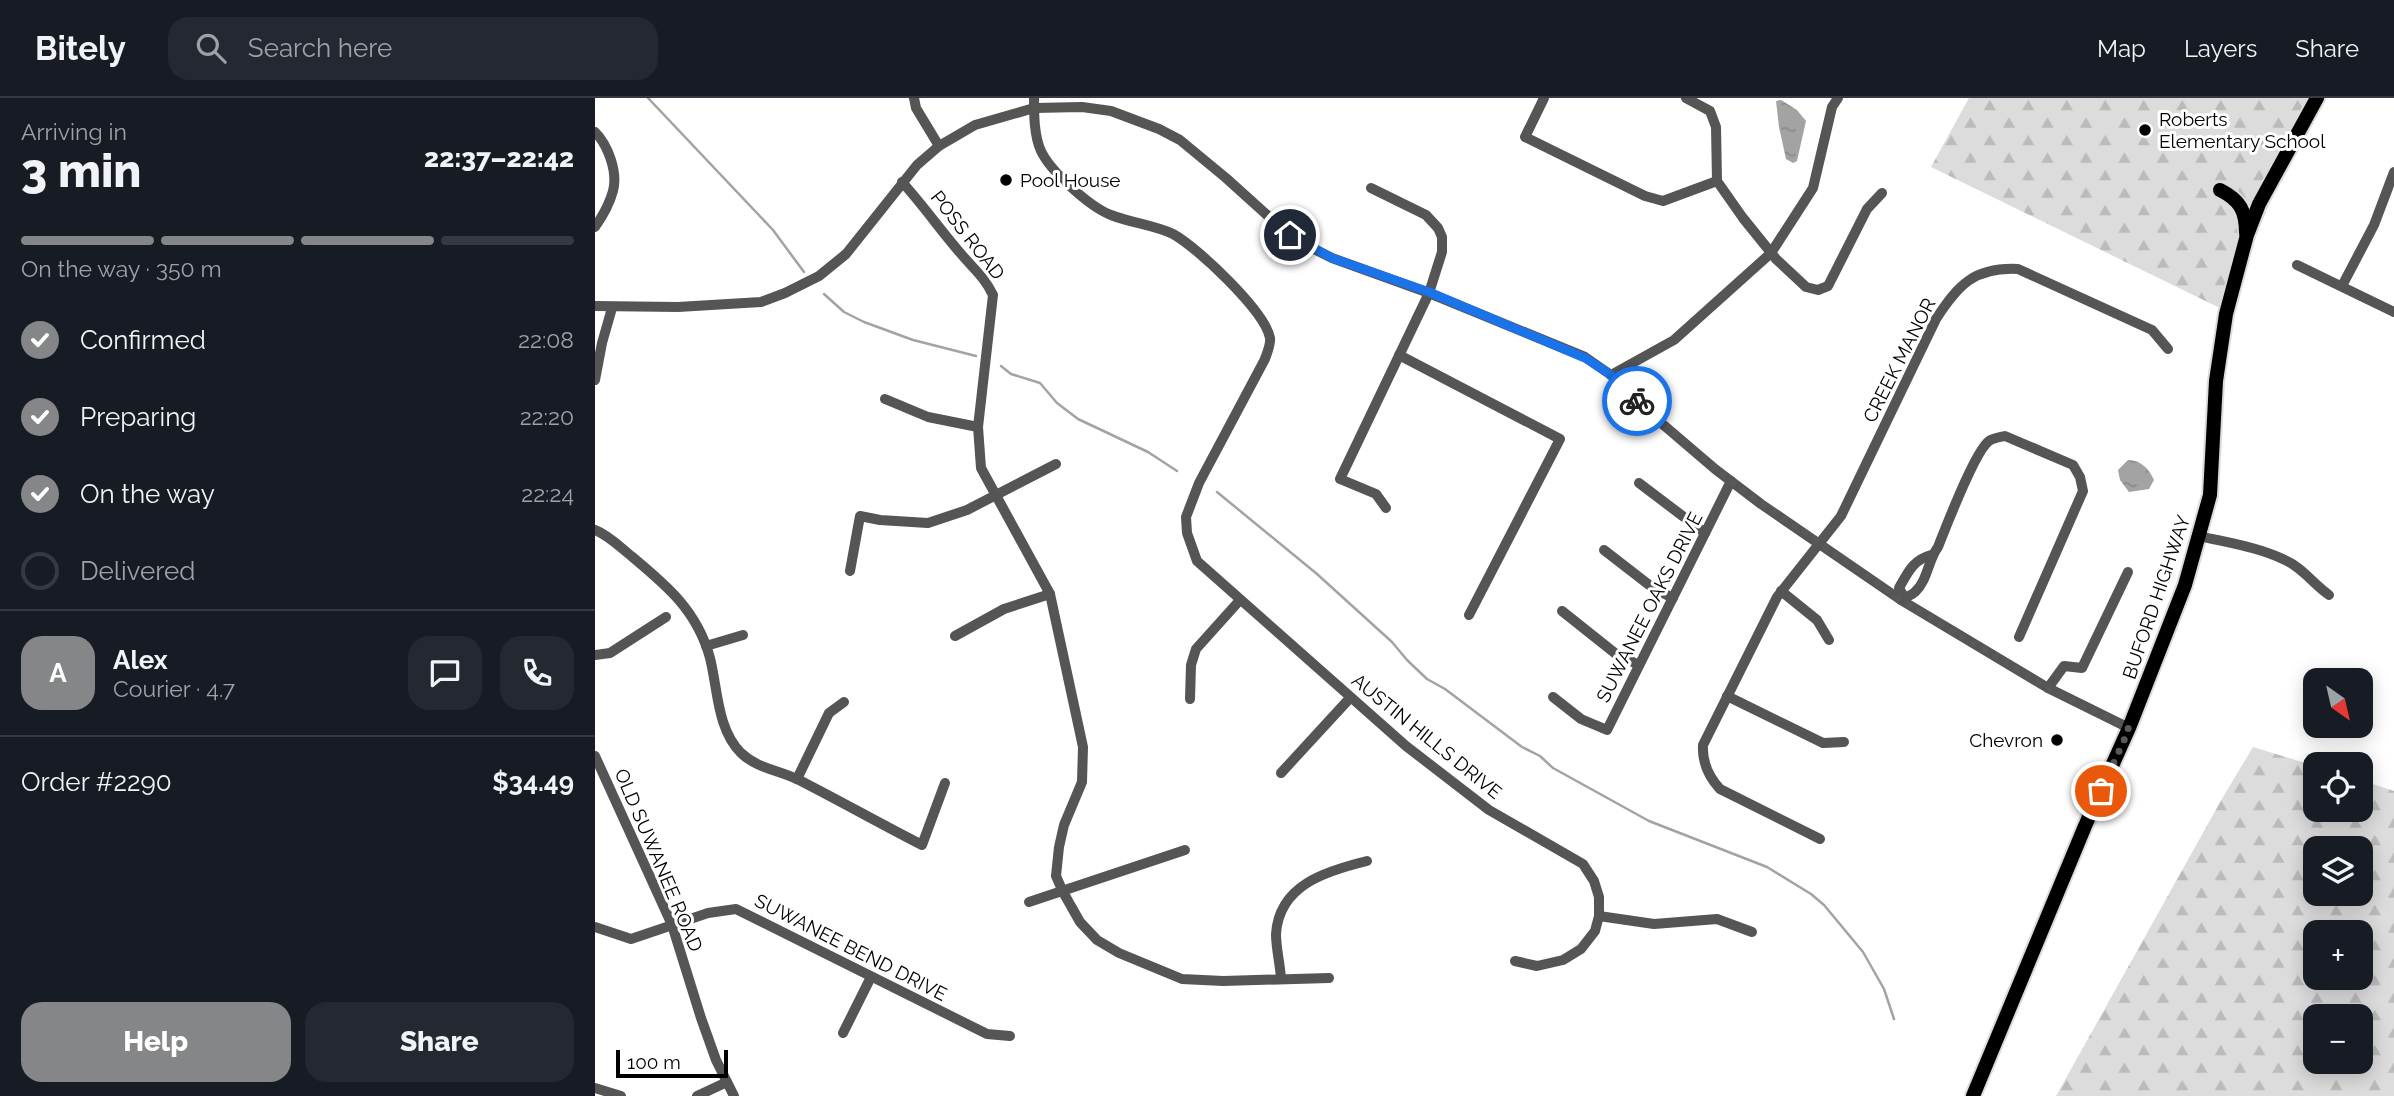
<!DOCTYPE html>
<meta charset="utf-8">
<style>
:root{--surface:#171b24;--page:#242831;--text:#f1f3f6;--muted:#9ea1a6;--line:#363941;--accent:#858687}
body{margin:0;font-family:Raleway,sans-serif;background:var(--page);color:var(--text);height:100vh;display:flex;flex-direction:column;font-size:26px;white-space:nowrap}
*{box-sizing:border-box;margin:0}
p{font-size:23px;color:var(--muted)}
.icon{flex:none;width:38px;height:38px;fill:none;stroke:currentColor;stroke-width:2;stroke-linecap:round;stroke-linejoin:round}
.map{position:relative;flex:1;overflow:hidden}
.drawer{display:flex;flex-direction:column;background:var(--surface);width:595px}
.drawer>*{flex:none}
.needle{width:46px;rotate:146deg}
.fabs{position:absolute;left:1708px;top:570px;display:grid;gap:14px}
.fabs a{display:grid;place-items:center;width:70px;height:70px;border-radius:14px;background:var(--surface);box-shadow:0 4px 18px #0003;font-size:35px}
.scale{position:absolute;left:21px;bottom:18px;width:112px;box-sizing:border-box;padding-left:7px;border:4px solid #000;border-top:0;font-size:19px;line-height:24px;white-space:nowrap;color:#000;-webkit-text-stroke:5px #fff;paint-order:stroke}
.pin{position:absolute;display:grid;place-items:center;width:60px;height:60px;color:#fff;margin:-30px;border:4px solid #fff;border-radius:50%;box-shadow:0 2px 7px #0007}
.courier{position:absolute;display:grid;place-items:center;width:70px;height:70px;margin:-35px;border:5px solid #1a73e8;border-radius:50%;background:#fff;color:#222;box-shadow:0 2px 9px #0007}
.head em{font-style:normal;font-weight:800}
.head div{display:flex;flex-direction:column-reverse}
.head{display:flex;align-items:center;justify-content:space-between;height:119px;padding:0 21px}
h1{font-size:46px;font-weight:800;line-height:52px}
.bar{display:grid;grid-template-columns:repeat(4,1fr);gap:10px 7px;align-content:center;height:84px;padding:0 21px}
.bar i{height:9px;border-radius:5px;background:var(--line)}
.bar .selected{background:var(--accent)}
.bar p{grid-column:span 4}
.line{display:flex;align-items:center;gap:18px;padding:0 21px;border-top:2px solid var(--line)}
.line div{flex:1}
.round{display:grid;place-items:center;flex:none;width:74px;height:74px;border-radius:21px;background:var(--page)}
ol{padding:0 21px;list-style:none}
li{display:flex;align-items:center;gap:21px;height:77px}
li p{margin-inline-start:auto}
li .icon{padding:7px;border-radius:50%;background:var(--accent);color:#fff;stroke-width:4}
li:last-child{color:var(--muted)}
li i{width:38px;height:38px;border:4px solid var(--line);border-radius:50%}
.primary-button{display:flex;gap:14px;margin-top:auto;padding:14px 21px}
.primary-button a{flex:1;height:80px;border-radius:21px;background:var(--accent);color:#fff;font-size:28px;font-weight:800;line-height:80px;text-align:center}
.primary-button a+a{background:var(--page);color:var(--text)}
header{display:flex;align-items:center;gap:42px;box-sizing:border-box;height:98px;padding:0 35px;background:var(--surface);border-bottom:2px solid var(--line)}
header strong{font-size:33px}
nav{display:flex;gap:38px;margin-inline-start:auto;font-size:24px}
.search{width:490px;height:63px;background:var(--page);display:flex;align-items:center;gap:18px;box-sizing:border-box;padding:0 24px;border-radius:21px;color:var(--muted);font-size:26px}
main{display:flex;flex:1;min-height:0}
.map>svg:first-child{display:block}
</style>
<header>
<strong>Bitely</strong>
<div class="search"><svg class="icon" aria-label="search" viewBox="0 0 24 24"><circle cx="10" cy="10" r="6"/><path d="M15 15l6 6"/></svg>Search here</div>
<nav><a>Map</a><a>Layers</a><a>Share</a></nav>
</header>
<main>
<section class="drawer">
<div class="head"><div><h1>3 min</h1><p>Arriving in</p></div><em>22:37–22:42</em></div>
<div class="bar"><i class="selected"></i><i class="selected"></i><i class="selected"></i><i></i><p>On the way · 350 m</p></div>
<ol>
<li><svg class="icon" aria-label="check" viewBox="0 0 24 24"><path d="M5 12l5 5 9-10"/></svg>Confirmed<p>22:08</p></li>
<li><svg class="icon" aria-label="check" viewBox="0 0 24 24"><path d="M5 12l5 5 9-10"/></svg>Preparing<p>22:20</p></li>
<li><svg class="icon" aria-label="check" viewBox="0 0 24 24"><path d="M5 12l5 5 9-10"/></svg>On the way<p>22:24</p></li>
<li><i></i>Delivered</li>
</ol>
<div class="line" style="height:126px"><b class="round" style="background:var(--accent);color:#fff">A</b><div><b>Alex</b><p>Courier · 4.7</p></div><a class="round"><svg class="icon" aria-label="chat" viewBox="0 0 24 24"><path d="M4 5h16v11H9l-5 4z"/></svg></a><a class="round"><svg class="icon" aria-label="phone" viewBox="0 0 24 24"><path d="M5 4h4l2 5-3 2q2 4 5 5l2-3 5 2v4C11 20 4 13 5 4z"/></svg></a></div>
<div class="line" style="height:91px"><div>Order #2290</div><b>$34.49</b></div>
<div class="primary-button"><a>Help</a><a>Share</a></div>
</section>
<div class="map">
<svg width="1799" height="998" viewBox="0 0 1799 998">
<defs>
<pattern id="forest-firs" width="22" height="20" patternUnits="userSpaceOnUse" patternTransform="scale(1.75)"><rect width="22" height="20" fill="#dcdcdc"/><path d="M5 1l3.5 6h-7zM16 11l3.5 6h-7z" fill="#bbb"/></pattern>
<pattern id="water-ripples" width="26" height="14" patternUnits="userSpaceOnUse" patternTransform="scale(1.75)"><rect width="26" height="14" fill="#a3a3a3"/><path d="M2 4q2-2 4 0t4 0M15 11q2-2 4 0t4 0" fill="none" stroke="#8b8b8b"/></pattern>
</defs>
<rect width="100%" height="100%" fill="#fff"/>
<g fill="url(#forest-firs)" fill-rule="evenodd">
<polygon points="1374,0 1724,0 1672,111 1631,213 1336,69"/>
<path d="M1658,649L1720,668V712H1766V682L1799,693V998H1461L1628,699ZM1720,751H1766V796H1720ZM1720,835H1766V880H1720ZM1720,919H1766V964H1720Z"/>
</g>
<g fill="url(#water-ripples)">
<polygon points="1186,2 1202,12 1211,23 1202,63 1198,65 1191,61 1184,29 1181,3"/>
<path d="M1533,362C1546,362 1554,371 1559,382L1554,391L1534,394L1525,382L1523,372Z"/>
</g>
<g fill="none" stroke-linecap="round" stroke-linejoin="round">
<g stroke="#a3a3a3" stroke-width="2.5">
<polyline points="53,0 178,132 209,174"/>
<polyline points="229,196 249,214 269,224 318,242 381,258"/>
<polyline points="406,268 416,276 445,285 462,305 483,321 553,354 582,373"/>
<polyline points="622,394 722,476 797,544 812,562 832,581 850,591 927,649 945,658 958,670 1054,723 1172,769 1216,796 1229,807 1268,854 1289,891 1299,921"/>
</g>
<defs>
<g id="major">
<path d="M1625,92C1645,102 1651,113 1651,135"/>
<polyline points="1378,998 1490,728 1534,630 1590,487 1615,397 1621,283 1631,216 1652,137 1664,106 1722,0"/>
</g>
</defs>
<use href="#major" stroke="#dbdbdb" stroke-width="18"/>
<g stroke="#555" stroke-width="10">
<polyline points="319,0 321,10 344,48"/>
<path d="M439,0C439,16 439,38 446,53C456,74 495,109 516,117C536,125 559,127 578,136C602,149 670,213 675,240C676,246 672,255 670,261L604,385L591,419L592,435L602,463L811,648L894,712L988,766L999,783L1004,799V818L1000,833L986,851L968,862L942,868L920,863"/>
<polyline points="949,0 930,39 1050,98 1068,103 1122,83"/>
<polyline points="1091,0 1115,13 1121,29 1122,83 1148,120 1181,161 1211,189 1223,192 1233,188 1272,111 1287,95"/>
<path d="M0,34C13,47 23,74 18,93C15,104 7,119 0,129"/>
<path d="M307,84C328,107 346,133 367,157C379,171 390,180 398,197L383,329L386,370L455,496L488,649L487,684L469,727L464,749L461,778L468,794L485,824L502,842L524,855L587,881L628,883L734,880"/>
<polyline points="776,90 831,117 843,130 847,139 847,154 834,195 745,381 781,396 791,410"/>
<polyline points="1702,167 1799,214"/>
<polyline points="1747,188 1779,127 1799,74"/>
<polyline points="0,208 83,209 166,204 190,195 224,178 251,156 322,67 344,48 380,27 439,10 487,9 516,13 564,31 585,42 631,80 683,127 709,146 737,160 834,195 990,259 1016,277 1058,318 1120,371 1166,406 1306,502 1453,590 1534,630"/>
<polyline points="804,257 965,341 874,517"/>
<polyline points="1016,277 1079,242 1176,155 1218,90 1237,9 1243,0"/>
<polyline points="0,282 7,245 17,210"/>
<polyline points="290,301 333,319 383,329"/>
<polyline points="1044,385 1110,435"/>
<path d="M0,432C13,437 24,448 35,457C71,487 102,512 115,560C123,592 122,631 146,655C163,671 184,672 204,682C245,703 286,726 327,747L350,685"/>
<path d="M1604,438C1634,445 1663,449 1690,462C1708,470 1718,486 1734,497"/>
<polyline points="1009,452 1058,490 1078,500"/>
<polyline points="255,473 265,418 285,422 333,425 372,412 461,366"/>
<polyline points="1186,493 1222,522 1234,542"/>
<path d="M1309,499L1304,490C1313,474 1318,462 1336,457"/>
<path d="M1306,502C1310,499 1316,498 1320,494C1333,482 1333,462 1343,449C1351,429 1380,353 1394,343C1398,340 1406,339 1410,338L1478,367L1485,379L1488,393L1424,539"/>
<polyline points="967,513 1021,556 1044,567"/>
<polyline points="360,538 409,511 455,496"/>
<polyline points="111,548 148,537"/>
<polyline points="0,557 15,555 71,519"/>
<polyline points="1453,590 1469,568 1487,570 1533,474"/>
<polyline points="1132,598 1228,645 1249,644"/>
<polyline points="958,599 986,621 1012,632 1136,383"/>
<polyline points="595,601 596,567 601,551 645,502"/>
<polyline points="0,658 77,827 106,920 121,962 139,998"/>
<polyline points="686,675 755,600"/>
<polyline points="202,681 234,615 249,604"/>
<path d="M1225,741L1125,691C1113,678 1107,664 1108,647L1182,499L1246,418L1341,221C1363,187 1379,169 1423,171L1557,232L1573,251"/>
<polyline points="434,804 590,752"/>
<polyline points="1004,818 1059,826 1122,821 1157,834"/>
<polyline points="0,829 36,841 113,815 141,811 392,936 415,938"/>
<path d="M686,880C685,866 681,850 681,836C684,787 731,773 772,763"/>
<polyline points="248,935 276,879"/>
<polyline points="0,990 26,998"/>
<polyline points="102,998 132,984"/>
</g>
<use href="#major" stroke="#000" stroke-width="14"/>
</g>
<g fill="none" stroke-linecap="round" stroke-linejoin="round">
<polyline stroke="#595959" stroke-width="7" stroke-dasharray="0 12.6" points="1042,303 1139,386 1306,502 1453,590 1534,631 1506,693"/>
<polyline stroke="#1a73e8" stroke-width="9" points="695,137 737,160 834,194 990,260 1016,277 1042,303"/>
</g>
<g fill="#000" stroke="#fff" stroke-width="2.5">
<circle cx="1550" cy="32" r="7"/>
<circle cx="411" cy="82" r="7"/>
<circle cx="1462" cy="642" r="7"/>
</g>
<g text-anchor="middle" stroke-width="6" stroke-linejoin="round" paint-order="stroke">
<g font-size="19" fill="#000" stroke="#fff" text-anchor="start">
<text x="1564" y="28">Roberts<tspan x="1564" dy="22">Elementary School</tspan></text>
<text x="425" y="89">Pool House</text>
<text x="1448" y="649" text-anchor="end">Chevron</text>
</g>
<g font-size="19" fill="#000" stroke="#fff">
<text transform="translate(373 137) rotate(52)" y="7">POSS ROAD</text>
<text transform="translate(1304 262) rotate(-63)" y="7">CREEK MANOR</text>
<text transform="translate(1561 499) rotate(-71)" y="7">BUFORD HIGHWAY</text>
<text transform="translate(1054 509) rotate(-63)" y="7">SUWANEE OAKS DRIVE</text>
<text transform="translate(832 638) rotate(39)" y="7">AUSTIN HILLS DRIVE</text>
<text transform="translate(64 762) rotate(67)" y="7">OLD SUWANEE ROAD</text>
<text transform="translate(256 849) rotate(27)" y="7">SUWANEE BEND DRIVE</text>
</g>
</g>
</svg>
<div class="fabs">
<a><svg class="needle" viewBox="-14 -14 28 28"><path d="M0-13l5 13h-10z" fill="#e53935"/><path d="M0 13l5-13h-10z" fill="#9ea1a6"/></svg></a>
<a><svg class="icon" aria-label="locate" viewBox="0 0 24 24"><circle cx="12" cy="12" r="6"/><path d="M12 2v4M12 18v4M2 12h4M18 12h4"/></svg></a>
<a><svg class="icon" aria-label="layers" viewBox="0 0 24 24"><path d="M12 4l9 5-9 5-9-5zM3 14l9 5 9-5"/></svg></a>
<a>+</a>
<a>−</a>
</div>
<div class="scale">100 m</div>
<div class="pin" style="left:1506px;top:693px;background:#ea580c"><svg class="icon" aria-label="bag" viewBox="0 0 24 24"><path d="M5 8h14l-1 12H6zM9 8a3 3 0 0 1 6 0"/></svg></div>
<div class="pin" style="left:695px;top:137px;background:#1f2937"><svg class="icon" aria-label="home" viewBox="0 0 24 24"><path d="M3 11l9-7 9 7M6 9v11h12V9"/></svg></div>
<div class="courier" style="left:1042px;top:303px"><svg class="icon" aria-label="bike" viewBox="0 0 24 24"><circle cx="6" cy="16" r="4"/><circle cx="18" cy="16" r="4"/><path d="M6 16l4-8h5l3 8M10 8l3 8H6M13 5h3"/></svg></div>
</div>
</main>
